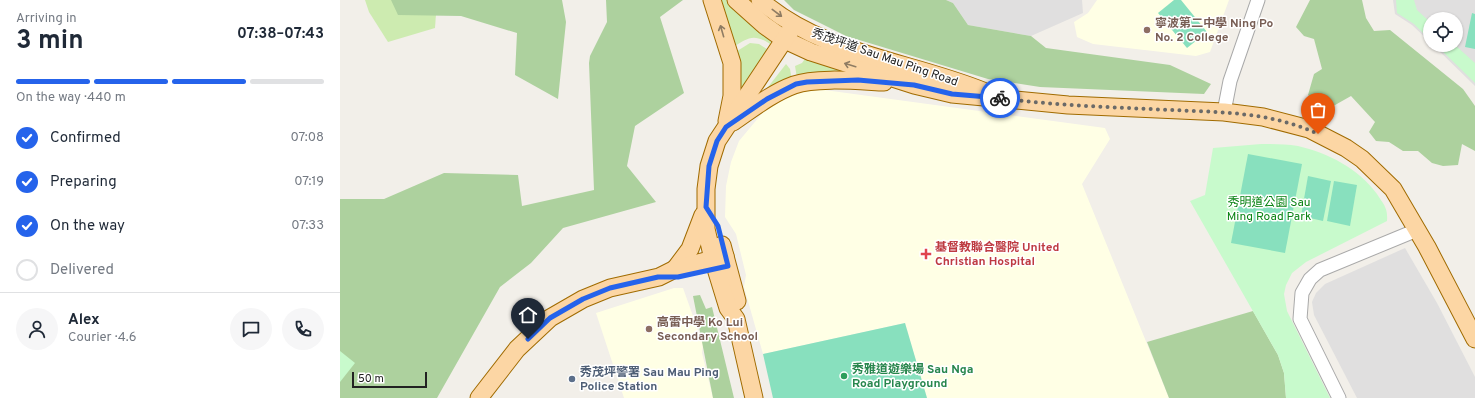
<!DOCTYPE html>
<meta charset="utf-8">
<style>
:root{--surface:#fff;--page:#f6f6f7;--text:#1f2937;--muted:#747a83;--line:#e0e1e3;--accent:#2563eb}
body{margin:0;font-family:Overpass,"Noto Sans TC",sans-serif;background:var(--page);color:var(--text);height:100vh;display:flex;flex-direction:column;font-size:15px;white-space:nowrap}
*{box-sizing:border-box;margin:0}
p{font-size:13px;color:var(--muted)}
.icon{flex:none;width:22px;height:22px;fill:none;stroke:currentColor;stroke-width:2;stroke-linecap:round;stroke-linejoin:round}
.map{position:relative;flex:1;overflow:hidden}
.sheet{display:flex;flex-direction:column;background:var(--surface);width:340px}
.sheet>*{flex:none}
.tools{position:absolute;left:1083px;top:12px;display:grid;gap:8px}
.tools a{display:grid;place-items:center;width:40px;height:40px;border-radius:50%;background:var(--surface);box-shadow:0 1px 3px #0004;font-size:20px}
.scale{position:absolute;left:12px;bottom:10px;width:75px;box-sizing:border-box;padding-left:4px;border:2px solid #222;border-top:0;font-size:11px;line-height:14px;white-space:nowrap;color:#222;-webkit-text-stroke:3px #fff;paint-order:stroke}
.pin{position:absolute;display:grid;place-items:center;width:34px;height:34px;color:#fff;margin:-41px -17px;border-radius:50% 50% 50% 0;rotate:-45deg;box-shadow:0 0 4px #0007}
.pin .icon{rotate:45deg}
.courier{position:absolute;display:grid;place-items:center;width:40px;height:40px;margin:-20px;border:3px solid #2563eb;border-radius:50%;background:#fff;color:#222;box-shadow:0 1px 5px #0007}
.head em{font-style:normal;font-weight:700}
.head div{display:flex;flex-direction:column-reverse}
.head{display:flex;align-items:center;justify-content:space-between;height:68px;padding:0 16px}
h1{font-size:26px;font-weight:700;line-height:30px}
.bar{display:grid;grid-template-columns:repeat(4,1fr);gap:6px 4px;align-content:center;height:48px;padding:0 16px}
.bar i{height:5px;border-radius:3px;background:var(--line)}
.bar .current{background:var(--accent)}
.bar p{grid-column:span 4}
.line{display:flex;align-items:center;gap:10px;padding:0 16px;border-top:1px solid var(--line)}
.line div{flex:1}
.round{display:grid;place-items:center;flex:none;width:42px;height:42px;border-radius:21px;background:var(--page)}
ol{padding:0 16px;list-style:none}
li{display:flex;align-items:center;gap:12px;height:44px}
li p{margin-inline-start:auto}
li .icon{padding:4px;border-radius:50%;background:var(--accent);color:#fff;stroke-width:4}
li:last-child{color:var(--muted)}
li i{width:22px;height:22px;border:2px solid var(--line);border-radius:50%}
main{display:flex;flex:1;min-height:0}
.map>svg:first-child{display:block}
</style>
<main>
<section class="sheet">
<div class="head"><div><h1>3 min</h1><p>Arriving in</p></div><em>07:38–07:43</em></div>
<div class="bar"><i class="current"></i><i class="current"></i><i class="current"></i><i></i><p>On the way · 440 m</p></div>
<ol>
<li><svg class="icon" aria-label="check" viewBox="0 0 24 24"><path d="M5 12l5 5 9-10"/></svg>Confirmed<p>07:08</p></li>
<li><svg class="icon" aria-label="check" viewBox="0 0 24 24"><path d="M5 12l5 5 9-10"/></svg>Preparing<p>07:19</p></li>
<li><svg class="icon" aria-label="check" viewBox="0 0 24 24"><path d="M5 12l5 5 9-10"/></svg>On the way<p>07:33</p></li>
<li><i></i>Delivered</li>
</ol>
<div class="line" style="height:72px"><a class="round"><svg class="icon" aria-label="person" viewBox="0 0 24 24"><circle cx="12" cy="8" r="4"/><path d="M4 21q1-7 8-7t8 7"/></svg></a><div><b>Alex</b><p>Courier · 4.6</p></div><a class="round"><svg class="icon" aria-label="chat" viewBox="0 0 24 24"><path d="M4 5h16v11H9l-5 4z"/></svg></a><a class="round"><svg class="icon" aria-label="phone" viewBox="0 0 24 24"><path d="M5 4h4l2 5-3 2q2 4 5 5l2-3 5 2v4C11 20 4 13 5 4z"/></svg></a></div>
</section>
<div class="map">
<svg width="1135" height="398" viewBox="0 0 1135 398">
<rect width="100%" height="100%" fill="#f2efe9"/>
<g fill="#e0dfdf">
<polygon points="606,0 742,0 743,13 691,36 628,25 613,3"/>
<polygon points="1053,0 1135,0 1135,86 1093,45 1116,45 1116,19 1090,19 1090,42 1072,25 1055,14"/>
<polygon points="1065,248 1097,303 1135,377 1135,398 1017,398 974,315 972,302 976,293 985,284"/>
</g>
<g fill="#ffffe5">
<polygon points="757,0 889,0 870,52 856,56 753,44 737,37 734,22 748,13"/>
<polygon points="477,89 765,128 770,139 742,184 829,398 587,398 565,323 423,354 404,287 406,275 396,234 385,217 386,186 391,162 399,141 424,111 438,101 464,91"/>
<polygon points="334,288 343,288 363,344 362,353 373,398 284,398 256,313"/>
</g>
<g fill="#cdebb0">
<polygon points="25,0 97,0 95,28 48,42 29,12"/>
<path d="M377,0H389L432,40L430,44C413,33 408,38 392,48Z"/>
<polygon points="410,43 419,44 427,49 396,103 394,53"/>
<polygon points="467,56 520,73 457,78 455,66 462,63"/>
<polygon points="446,64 450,69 452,81 421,96"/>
</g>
<g fill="#add19e">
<polygon points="51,0 222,0 226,22 218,99 175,75 177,33 121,16 58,15"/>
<polygon points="266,0 343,0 320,17 344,93 295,126 287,166 316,202 223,228 191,263 160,287 97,398 0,398 0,199 44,199 104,173 178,175 182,206 254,190 249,63 250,56 267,22"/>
<polygon points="444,0 606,0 613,3 628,25 691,36 706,48 830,65 871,84 864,94 700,87 648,79 506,36 454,10"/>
<polygon points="970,0 1022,0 1026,18 1034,31 1050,30 1123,89 1135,106 1135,151 1122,144 1118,165 1103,166 1092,163 1078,151 1063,151 1049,142 1036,141 1029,132 1035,122 1011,96 988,109 968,95 974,74 982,69 974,39 964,36 956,27"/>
<polygon points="360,295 366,309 372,307 394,398 373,398 353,296"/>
<polygon points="913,311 938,355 944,373 946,398 829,398 807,342"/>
</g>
<g fill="#c8facc">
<polygon points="1056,0 1074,0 1077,10 1090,22 1090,40 1074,24 1057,13"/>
<polygon points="1096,45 1115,45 1135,63 1135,83"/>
<path d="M921,144C933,144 946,144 958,146C988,153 1018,168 1037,194C1044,205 1048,208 1047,221L966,262L952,273L946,285L944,294L947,311L990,398H946L944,373L938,355L850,201L865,195L873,148Z"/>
<polygon points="0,351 15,363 0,382"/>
</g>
<g fill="#88e0be">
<polygon points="834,0 841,0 867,32 847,48 818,13"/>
<polygon points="1132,13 1135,14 1135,49 1125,47"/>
<polygon points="908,154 962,164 945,253 891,243"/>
<polygon points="968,176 991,181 983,221 961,216"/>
<polygon points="994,181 1017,185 1010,226 987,221"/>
<polygon points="565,323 587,398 433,398 423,354"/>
</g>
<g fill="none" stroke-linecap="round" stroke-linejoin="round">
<defs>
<g id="minor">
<polyline points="884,112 890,81 918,0"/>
<polyline points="999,398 960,319 962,293 970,279 980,270 1077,230"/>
</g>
<g id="major">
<polyline points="372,0 392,63 392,96 387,121"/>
<polyline points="396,0 424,25 445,40 471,52 574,85 612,94 728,105 884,112 923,117 969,129 1006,148 1022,159 1053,189 1087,247 1135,339"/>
<path d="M420,0C481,54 569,61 643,91"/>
<path d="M393,122C412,109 432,93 454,85C476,77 520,81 544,82"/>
<polyline points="382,245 397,301"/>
<polyline points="335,269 350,249 363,215"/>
<polyline points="139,398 177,349 210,318 243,299 270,288 319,277 335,269 385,256"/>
<polyline points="414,398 396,319 388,308 373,259 366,229 366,189 369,166 377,141 454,25"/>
</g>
</defs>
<use href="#minor" stroke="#a9a9a9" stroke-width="15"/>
<use href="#major" stroke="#a06b00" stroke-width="19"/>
<use href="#minor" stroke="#fff" stroke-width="13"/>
<use href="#major" stroke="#fcd6a4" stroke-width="17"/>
</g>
<defs><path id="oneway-shaft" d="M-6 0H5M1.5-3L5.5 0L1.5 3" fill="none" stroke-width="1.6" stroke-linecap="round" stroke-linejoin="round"/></defs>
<g stroke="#8f7c63">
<use href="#oneway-shaft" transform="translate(437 13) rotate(37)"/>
<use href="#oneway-shaft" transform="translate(382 31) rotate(-106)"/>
<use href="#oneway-shaft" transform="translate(510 65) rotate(-163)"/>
</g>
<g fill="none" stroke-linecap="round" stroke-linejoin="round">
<path stroke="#6b6a68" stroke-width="4" stroke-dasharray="0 7.2" d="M660,98C717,106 773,107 830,110C879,112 932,112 978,134"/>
<polyline stroke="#2563eb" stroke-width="5" points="188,339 210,318 243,299 270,288 318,277 338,277 388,266 378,226 366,207 369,166 377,141 386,127 427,99 456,84 467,82 518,80 574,85 612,94 660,98"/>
</g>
<g fill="#8d6e63" stroke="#fff" stroke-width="1.5">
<circle cx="807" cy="30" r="4"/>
<circle cx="309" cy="329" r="4"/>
</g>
<path fill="#e0444e" stroke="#fff" stroke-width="1.5" d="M584 248h4v4h4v4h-4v4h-4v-4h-4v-4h4z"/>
<circle fill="#2e9e5b" stroke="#fff" stroke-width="1.5" cx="504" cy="376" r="4"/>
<circle fill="#5c6f8a" stroke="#fff" stroke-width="1.5" cx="232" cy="379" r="4"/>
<g text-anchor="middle" stroke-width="3" stroke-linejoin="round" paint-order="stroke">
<g font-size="12" font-weight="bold" fill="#785e54" stroke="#fff" text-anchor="start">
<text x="815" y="27">寧波第二中學 Ning Po<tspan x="815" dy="14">No. 2 College</tspan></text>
<text x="317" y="326">高雷中學 Ko Lui<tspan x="317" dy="14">Secondary School</tspan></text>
</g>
<g font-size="12" fill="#222" stroke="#fff">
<text transform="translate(545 57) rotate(19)" y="4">秀茂坪道 Sau Mau Ping Road</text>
</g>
<g font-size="12" fill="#0c8416" stroke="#fff">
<text x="929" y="206">秀明道公園 Sau<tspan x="929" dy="14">Ming Road Park</tspan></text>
</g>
<g font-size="12" font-weight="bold" fill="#be3a42" stroke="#fff" text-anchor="start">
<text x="595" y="251">基督教聯合醫院 United<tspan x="595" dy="14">Christian Hospital</tspan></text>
</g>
<g font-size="12" font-weight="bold" fill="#27864d" stroke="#fff" text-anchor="start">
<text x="512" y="373">秀雅道遊樂場 Sau Nga<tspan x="512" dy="14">Road Playground</tspan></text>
</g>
<g font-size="12" font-weight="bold" fill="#4e5e75" stroke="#fff" text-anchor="start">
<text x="240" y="376">秀茂坪警署 Sau Mau Ping<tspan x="240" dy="14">Police Station</tspan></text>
</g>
</g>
</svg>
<div class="tools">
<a><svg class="icon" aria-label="locate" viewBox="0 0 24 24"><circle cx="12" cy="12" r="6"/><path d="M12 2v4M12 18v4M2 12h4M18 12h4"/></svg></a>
</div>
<div class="scale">50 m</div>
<div class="pin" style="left:978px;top:134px;background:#ea580c"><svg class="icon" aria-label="bag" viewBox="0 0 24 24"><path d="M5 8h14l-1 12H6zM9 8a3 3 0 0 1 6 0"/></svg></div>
<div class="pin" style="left:188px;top:339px;background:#1f2937"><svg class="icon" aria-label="home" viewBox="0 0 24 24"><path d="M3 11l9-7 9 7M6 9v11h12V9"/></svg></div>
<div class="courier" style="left:660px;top:98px"><svg class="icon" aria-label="bike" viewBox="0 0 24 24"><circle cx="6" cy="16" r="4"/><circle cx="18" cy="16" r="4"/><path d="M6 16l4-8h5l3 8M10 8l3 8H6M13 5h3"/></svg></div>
</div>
</main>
